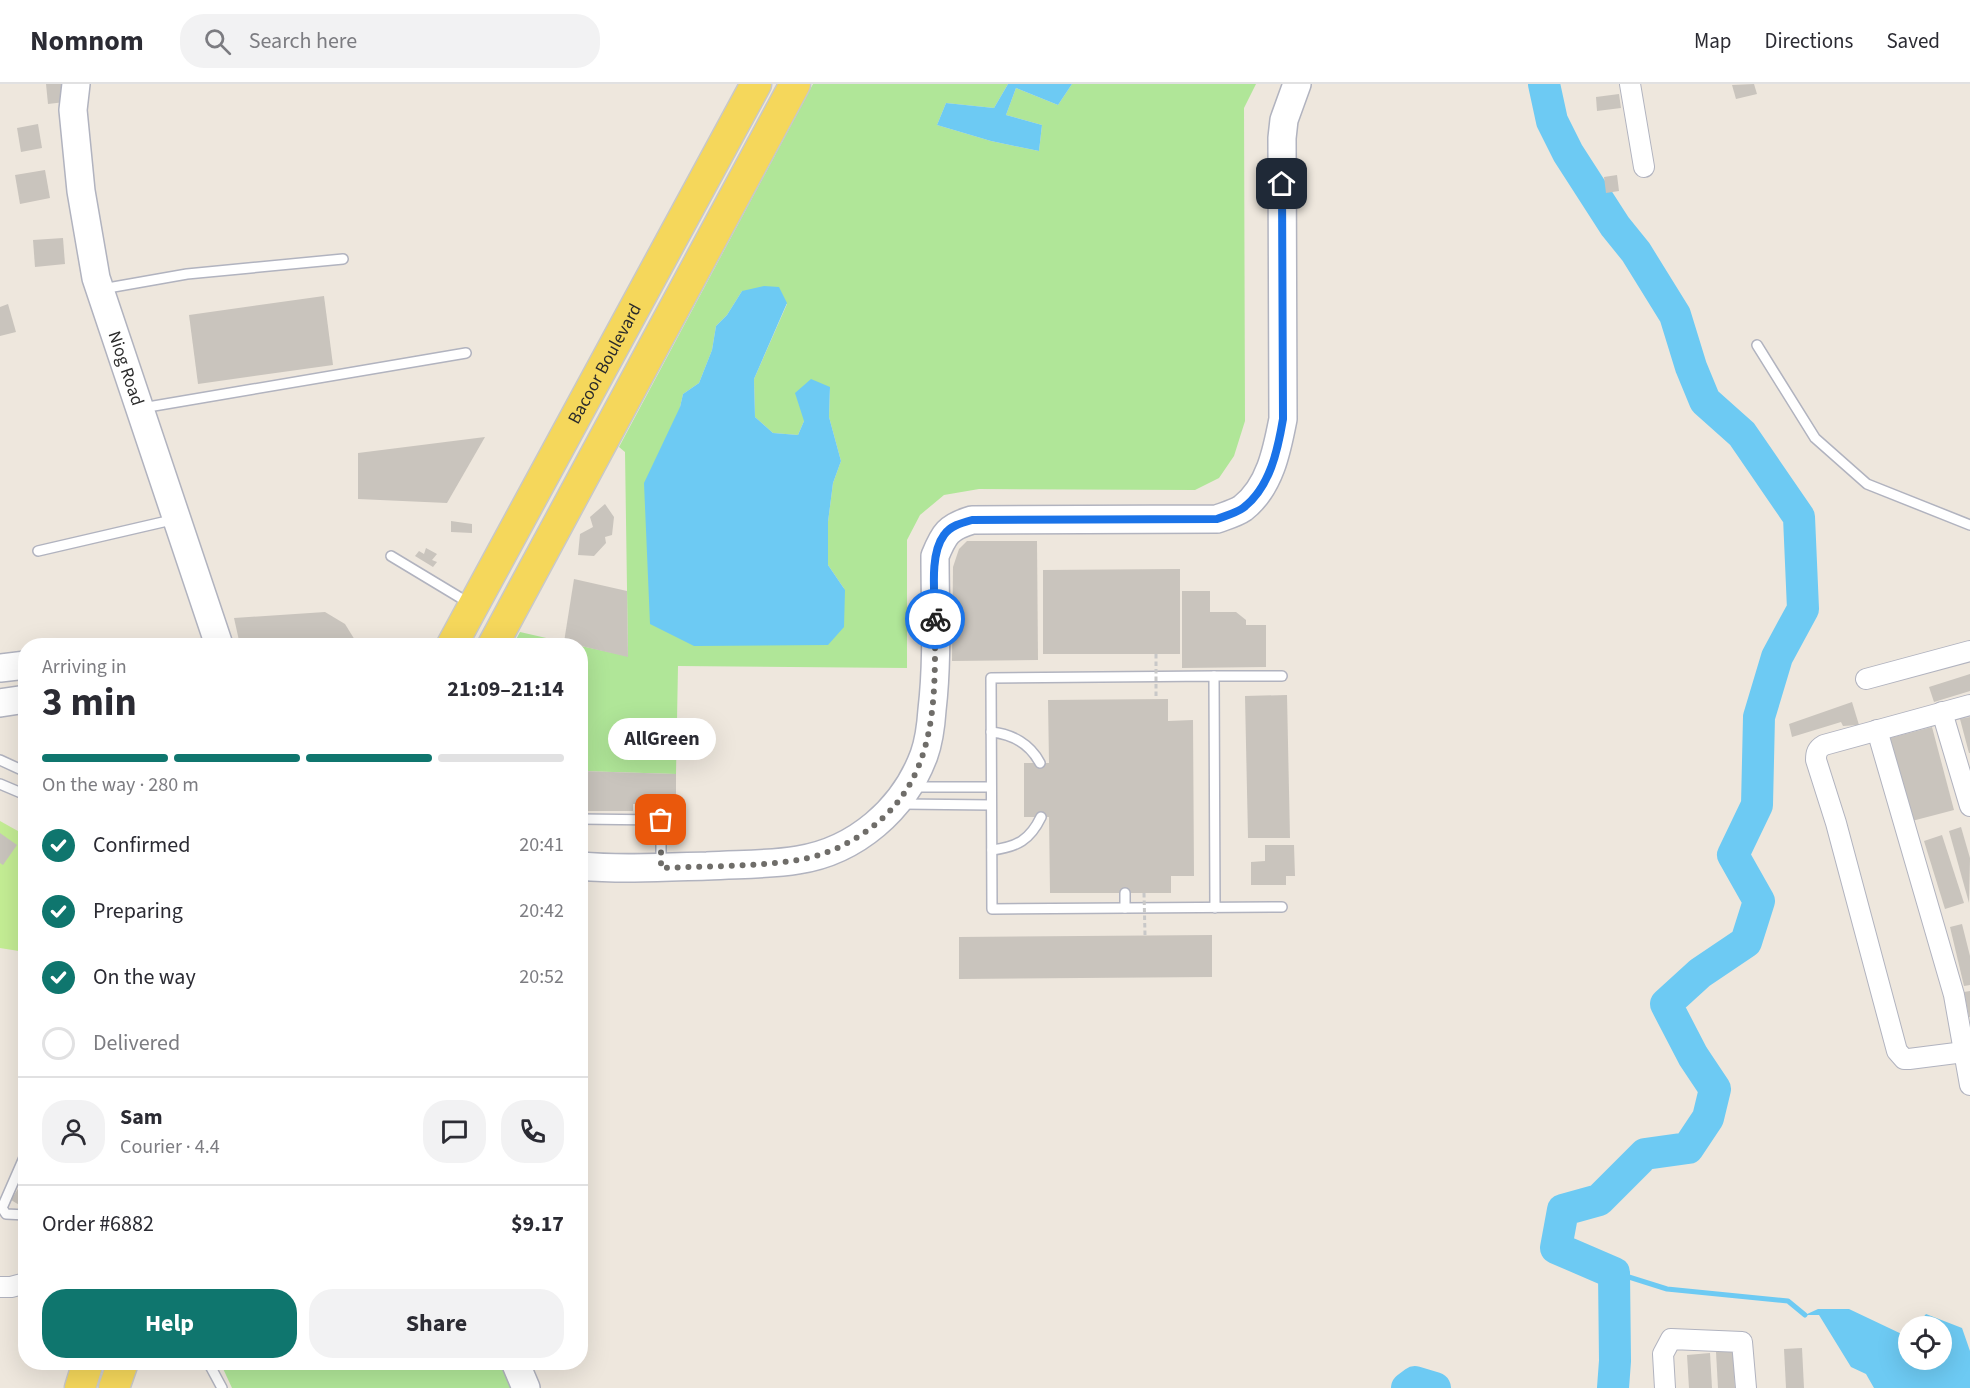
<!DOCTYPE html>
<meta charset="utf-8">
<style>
:root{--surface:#fff;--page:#f2f2f3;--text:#2b2b33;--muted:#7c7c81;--line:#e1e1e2;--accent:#0f766e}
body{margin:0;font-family:"Source Sans 3",sans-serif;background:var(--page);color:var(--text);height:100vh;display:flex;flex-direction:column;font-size:22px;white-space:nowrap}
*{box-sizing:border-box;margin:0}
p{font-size:20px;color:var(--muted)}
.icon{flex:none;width:33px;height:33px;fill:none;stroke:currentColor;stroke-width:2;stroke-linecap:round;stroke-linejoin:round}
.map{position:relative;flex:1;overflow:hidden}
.drawer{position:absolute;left:18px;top:554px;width:570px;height:732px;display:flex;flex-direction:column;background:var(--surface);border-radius:24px;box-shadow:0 6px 24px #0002}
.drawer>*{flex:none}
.tools{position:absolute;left:1898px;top:1232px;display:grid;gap:12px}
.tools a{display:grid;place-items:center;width:54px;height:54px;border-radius:50%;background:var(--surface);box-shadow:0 6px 24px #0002;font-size:30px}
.pin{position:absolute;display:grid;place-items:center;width:51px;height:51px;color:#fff;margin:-26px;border-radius:12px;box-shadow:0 3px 9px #0006}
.courier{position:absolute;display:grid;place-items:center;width:60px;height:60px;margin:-30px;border:4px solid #1a73e8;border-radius:50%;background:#fff;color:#222;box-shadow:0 2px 8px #0007}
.bubble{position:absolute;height:42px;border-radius:21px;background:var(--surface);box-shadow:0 6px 24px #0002;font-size:20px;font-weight:700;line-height:42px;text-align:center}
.head em{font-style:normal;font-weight:700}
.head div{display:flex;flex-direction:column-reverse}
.head{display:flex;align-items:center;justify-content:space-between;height:102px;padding:0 24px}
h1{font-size:39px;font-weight:700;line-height:45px}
.bar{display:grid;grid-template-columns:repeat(4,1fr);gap:9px 6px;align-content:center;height:72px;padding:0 24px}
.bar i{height:8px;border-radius:4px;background:var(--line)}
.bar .on{background:var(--accent)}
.bar p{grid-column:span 4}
.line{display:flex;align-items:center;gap:15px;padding:0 24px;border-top:2px solid var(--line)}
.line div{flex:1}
.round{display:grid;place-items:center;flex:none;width:63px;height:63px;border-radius:24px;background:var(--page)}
ol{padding:0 24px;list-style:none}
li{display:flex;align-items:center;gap:18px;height:66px}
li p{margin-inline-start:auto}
li .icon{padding:6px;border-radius:50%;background:var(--accent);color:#fff;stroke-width:4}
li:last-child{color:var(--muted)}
li i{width:33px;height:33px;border:3px solid var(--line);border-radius:50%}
.primary-button{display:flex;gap:12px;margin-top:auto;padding:12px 24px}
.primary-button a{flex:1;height:69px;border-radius:24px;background:var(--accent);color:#fff;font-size:24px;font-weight:700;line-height:69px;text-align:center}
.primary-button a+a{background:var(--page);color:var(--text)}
header{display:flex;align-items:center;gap:36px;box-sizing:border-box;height:84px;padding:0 30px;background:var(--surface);border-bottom:2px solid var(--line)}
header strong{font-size:28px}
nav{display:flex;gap:33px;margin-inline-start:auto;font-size:21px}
.search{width:420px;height:54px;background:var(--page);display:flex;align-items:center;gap:15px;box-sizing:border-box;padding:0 21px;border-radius:24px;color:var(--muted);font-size:22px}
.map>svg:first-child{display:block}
</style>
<header>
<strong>Nomnom</strong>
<div class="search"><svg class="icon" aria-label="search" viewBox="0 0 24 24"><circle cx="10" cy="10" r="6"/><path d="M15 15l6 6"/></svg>Search here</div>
<nav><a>Map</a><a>Directions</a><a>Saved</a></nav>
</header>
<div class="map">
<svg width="1970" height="1304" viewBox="0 0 1970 1304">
<rect width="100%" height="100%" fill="#eee7dd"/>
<g fill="#b0e698" fill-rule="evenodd">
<path d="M813,0H1008L994,24L946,19L937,41L991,57L1039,67L1042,41L1006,31L1016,4L1058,21L1072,0H1256L1244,24L1245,337L1234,372L1219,394L1195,406L979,405L944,411L920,431L907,456V584L678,582L676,690L581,687V562L628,572L625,368L619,363ZM742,207L787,220L754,295L755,333L773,349L798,351L804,337L830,303L829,333L841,377L833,399L828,438V481L845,506L680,323L683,310L699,299L712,266L716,242L727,231Z"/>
<polygon points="520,548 577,561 513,561"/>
<polygon points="220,1278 508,1278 520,1304 232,1304"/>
</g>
<polygon fill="#c4ed94" points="0,737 25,751 25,868 0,864"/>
<g fill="#6dcaf3">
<polygon points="1008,0 1072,0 1058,21 1016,4 1006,31 1042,41 1039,67 991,57 937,41 946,19 994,24"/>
<polygon points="764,202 779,203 787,219 754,295 755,333 773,349 798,351 804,337 795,309 811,295 830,303 829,333 841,377 833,399 828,438 828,481 845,506 844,543 828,561 694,562 650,540 644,399 680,323 683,310 699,299 712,266 716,242 727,231 742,207"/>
<polygon points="1818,1225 1849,1225 1908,1253 1908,1275 1941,1275 1941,1242 1916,1242 1926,1230 1962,1244 1970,1267 1970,1304 1874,1304 1866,1290 1851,1283 1819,1231 1805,1231"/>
</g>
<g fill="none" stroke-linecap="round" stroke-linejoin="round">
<polyline stroke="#6dcaf3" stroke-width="5" points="1610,1187 1667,1205 1788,1217 1805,1231"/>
<g stroke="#6dcaf3" stroke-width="32">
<polyline points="1544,0 1552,37 1568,69 1615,142 1636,168 1675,231 1691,283 1705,317 1742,350 1799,433 1803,525 1777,573 1759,633 1757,721 1733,771 1759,817 1746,858 1700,889 1666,920 1693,972 1715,1005 1708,1034 1688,1064 1645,1070 1599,1116 1563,1126 1556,1164 1614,1189 1615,1277 1613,1304"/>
<polyline points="1407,1304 1415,1298 1435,1304"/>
</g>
</g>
<g fill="#c9c4bd">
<polygon points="46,0 71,0 73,17 48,20"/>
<polygon points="1754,0 1757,10 1736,15 1732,1"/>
<polygon points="1619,10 1621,24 1597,27 1596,13"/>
<polygon points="38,40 42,64 21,68 17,44"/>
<polygon points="45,86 50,114 20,120 15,91"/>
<polygon points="1617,91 1619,107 1606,109 1604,93"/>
<polygon points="63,154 65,180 35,183 33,156"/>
<polygon points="324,212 333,281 198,300 189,231"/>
<polygon points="8,220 16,248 0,252 0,223"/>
<polygon points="485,353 447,419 358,415 358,369"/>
<polygon points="605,420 614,433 612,451 605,453 606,459 594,472 578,471 580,450 593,443 590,433"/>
<polygon points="451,437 472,440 472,449 451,448"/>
<polygon points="967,457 1037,457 1038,576 952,577 953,483 959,465"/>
<polygon points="426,464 437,470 432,476 437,478 433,483 415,472 419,467 424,470"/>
<polygon points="1180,485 1180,570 1043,570 1043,486"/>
<polygon points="574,495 627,507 628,573 564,558"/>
<polygon points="1182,507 1210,507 1210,528 1236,528 1246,536 1246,541 1266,541 1266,583 1182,584"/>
<polygon points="325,528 345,540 358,561 240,561 234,534"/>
<polygon points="1970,590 1970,607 1934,618 1929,603"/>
<polygon points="1287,611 1290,754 1248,754 1245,612"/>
<polygon points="1168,615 1168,637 1193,636 1194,792 1171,792 1171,809 1050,809 1049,733 1024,733 1024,679 1049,679 1048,616"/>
<polygon points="1852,618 1859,641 1843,642 1841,638 1792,653 1789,640"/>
<polygon points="1970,633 1970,669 1969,669 1960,635"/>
<polygon points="1932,643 1954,726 1912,737 1890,654"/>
<polygon points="580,687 676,690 676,720 633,720 633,727 580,727"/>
<polygon points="1961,743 1970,774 1969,819 1949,747"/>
<polygon points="0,749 17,761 3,781 0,779"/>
<polygon points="1942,751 1964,819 1945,825 1924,757"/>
<polygon points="1265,761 1294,761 1295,792 1286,792 1286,801 1251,801 1251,778 1265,777"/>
<polygon points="1962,840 1970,872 1970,901 1964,902 1950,843"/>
<polygon points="1212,851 1212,893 959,895 959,853"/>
<polygon points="1970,907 1970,933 1969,933 1964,908"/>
<polygon points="26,1092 26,1125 11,1116"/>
<polygon points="1802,1264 1804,1304 1786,1304 1784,1265"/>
<polygon points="1733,1267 1735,1304 1718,1304 1716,1268"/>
<polygon points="1710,1269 1712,1304 1689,1304 1687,1271"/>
</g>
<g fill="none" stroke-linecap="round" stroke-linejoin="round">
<defs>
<g id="lane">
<polyline points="102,205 187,190 343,175"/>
<polyline points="1757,261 1815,354 1867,400 1970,441"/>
<polyline points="142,324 466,269"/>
<polyline points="38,467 176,435"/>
<polyline points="391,472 469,519"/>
<polyline points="1214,592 1282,592"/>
<path d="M991,648C1012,650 1030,660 1040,679"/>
<polyline points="0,676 26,688"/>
<polyline points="0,700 26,711"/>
<polyline points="913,703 991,703"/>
<polyline points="902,720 991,721"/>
<polyline points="580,735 661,736 661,781"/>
<path d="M992,766C1017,763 1030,756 1041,733"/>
<polyline points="1125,809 1125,824"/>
<polyline points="1215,824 1214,592 991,594 992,825 1282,823"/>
<polyline points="26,1069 2,1124 6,1130 26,1131"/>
<polyline points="208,1278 222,1304"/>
</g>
<g id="street">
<polyline points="1630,0 1644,83"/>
<polyline points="1866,595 1970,567"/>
<polyline points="1942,628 1970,722"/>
<polyline points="1877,646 1954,911 1970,1001"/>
<path d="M1964,968L1909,975H1904L1897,967L1836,739L1816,676C1816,669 1817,665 1824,661L1970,621"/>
<polyline points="0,1203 11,1203 26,1199"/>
<polyline points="1665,1304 1663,1270 1671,1255 1742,1258 1746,1304"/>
</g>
<g id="secondary">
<path id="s1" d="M76,0L73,26L81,107L96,194L219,561"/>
<polyline points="0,584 26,581"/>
<polyline points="0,619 26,615"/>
<path d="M580,782C623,786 665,783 707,782C737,780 768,781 798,776C856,767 904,725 924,671C929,657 931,641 932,626C938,575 935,523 935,472C944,450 948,443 972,436L1217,435C1225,432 1236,429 1243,424C1270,403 1277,366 1283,335L1282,54L1284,36L1297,0"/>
<polyline points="515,1278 526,1304"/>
</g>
<g id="primary">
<path id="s2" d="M452,561L756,0"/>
<polyline points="493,561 795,0"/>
<polyline points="80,1304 88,1278"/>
<polyline points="114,1304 123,1278"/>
</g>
</defs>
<use href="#lane" stroke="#b1b3bf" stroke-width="12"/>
<use href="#street" stroke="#b1b3bf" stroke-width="22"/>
<use href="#secondary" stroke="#b1b3bf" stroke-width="30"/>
<use href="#primary" stroke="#c8c8c8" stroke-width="33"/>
<use href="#lane" stroke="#fff" stroke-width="9"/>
<use href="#street" stroke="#fff" stroke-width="20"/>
<use href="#secondary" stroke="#fff" stroke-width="27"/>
<use href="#primary" stroke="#f5d75b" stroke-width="30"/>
<g stroke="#c8c8c8" stroke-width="3" stroke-dasharray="4.5 3" stroke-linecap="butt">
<polyline points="1156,570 1156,615"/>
<polyline points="1144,809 1145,851"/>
</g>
</g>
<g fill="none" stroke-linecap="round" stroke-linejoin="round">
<path stroke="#6f6d69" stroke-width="6" stroke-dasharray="0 10.8" d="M661,736V784C706,782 753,783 798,776C824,772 850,760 872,743C939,692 935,611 935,535"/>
<path stroke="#1a73e8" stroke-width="8" d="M935,535C935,512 929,471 944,451C950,442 961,439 972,436L1217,435C1225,432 1236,429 1243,424C1270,404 1278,365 1283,335L1282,100"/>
</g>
<g text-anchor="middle" stroke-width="5" stroke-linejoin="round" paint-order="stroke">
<g font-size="18" fill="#2b2b2b" stroke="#fff">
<text dy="6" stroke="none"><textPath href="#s2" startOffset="320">Bacoor Boulevard</textPath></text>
<text dy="6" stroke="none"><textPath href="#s1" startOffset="291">Niog Road</textPath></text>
</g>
</g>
</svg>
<div class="tools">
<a><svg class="icon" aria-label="locate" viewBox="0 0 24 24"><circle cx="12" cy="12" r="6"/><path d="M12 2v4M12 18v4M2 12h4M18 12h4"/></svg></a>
</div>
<div class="pin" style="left:661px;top:736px;background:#ea580c"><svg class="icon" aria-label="bag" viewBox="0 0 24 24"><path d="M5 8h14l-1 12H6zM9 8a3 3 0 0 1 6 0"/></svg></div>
<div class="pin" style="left:1282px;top:100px;background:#1f2937"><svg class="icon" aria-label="home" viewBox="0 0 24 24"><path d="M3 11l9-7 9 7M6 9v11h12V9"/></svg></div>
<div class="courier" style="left:935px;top:535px"><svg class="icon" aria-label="bike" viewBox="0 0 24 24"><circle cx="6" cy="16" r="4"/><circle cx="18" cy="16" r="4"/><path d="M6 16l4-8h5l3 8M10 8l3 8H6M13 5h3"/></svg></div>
<div class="bubble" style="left:608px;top:634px;width:108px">AllGreen</div>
<section class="drawer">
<div class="head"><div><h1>3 min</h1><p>Arriving in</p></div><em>21:09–21:14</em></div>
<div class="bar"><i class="on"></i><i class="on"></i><i class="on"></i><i></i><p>On the way · 280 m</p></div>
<ol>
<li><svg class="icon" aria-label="check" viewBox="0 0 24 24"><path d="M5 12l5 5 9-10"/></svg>Confirmed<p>20:41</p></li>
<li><svg class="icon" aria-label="check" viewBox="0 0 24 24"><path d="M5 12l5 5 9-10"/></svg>Preparing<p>20:42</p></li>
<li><svg class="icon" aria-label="check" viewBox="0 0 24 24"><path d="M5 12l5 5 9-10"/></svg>On the way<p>20:52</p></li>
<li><i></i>Delivered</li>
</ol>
<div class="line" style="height:108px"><a class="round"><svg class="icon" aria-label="person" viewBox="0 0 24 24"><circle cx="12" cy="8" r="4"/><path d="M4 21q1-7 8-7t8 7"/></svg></a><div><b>Sam</b><p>Courier · 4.4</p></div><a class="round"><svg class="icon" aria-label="chat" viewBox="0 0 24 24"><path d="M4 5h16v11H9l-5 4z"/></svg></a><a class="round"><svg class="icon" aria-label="phone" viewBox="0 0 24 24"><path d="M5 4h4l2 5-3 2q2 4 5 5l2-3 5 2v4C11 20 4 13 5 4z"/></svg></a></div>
<div class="line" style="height:78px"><div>Order #6882</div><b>$9.17</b></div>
<div class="primary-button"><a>Help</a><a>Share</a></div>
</section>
</div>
